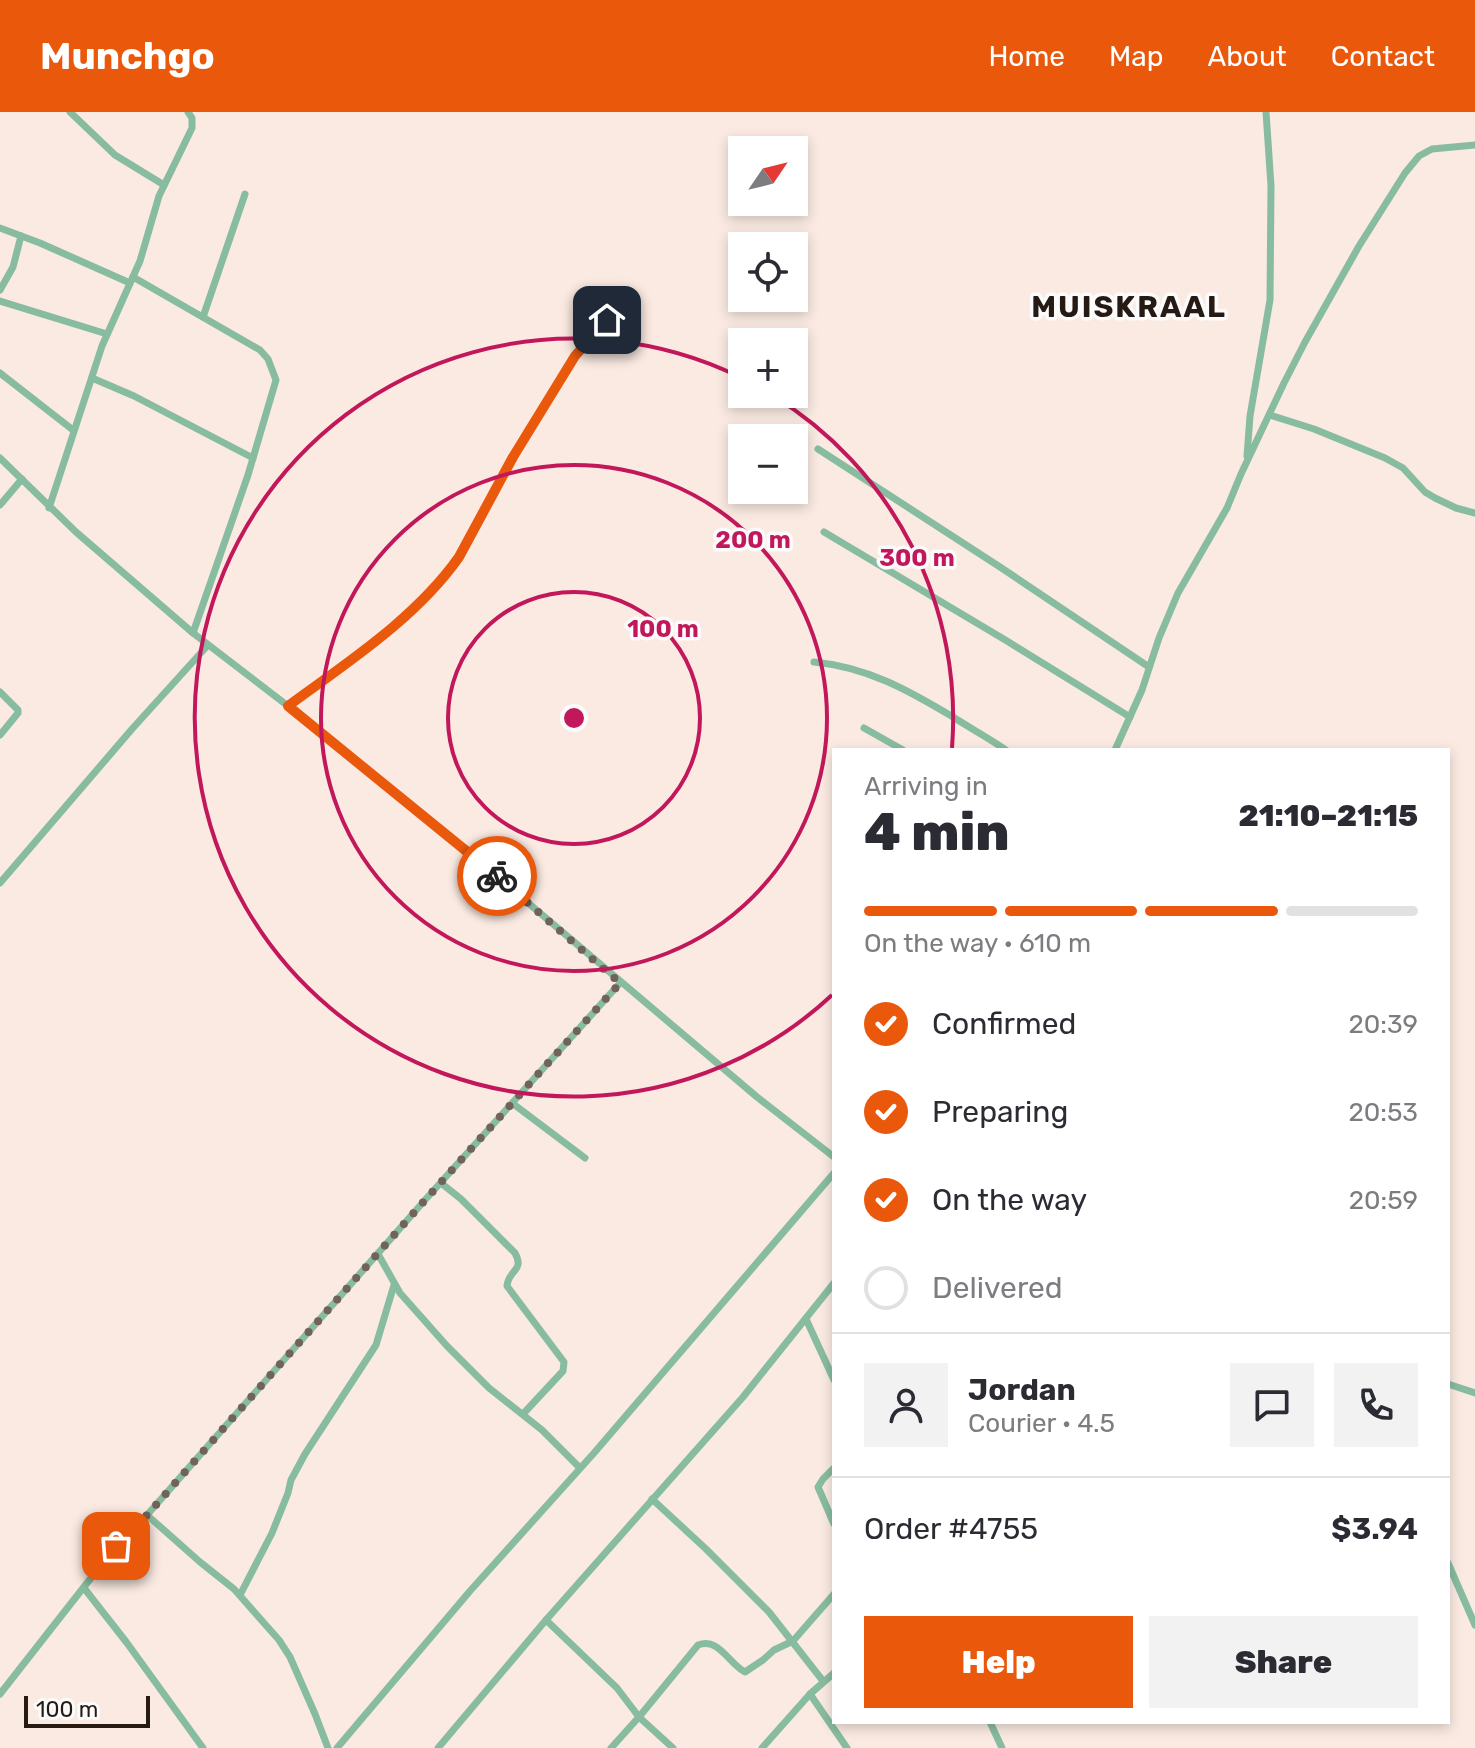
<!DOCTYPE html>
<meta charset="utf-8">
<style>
:root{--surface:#fff;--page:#f2f2f3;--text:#2b2b33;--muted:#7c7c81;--line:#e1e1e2;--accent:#ea580c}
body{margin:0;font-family:Rubik,sans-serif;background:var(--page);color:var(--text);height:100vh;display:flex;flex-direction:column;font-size:30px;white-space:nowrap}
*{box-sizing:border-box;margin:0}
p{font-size:26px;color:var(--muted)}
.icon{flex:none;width:44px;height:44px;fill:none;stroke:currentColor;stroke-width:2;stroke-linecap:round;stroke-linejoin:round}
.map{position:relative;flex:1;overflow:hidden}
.side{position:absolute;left:832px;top:636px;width:618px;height:976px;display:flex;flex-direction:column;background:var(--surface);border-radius:0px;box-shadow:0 4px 12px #0003}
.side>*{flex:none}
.needle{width:52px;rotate:55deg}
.controls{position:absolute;left:728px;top:24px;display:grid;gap:16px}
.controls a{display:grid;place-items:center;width:80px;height:80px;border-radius:0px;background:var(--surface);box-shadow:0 4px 12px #0003;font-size:40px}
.scale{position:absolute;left:24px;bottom:20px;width:126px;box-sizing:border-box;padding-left:8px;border:4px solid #271a13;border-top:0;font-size:22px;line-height:28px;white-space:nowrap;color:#271a13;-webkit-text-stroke:6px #fbfbfb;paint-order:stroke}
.pin{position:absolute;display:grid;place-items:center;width:68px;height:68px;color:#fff;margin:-34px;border-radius:16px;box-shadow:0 4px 12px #0006}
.courier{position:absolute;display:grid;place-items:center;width:80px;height:80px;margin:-40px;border:6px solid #ea580c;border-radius:50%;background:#fff;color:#222;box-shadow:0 2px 10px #0007}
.headline em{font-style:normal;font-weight:800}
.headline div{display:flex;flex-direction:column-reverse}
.headline{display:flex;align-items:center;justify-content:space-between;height:136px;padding:0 32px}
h1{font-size:52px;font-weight:800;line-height:60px}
.bar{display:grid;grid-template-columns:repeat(4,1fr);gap:12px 8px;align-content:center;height:96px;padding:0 32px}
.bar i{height:10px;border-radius:6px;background:var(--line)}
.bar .selected{background:var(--accent)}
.bar p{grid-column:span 4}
.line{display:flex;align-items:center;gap:20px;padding:0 32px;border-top:2px solid var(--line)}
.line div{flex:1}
.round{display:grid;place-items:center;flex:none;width:84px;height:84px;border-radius:0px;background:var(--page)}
ol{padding:0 32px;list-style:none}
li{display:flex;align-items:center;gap:24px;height:88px}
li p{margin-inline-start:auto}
li .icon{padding:8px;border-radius:50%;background:var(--accent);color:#fff;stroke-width:4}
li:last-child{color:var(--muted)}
li i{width:44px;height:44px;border:4px solid var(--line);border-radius:50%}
.cta{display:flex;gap:16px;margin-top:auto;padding:16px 32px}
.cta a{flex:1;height:92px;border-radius:0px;background:var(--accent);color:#fff;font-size:32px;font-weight:800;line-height:92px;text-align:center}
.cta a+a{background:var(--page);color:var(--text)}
header{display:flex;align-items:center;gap:48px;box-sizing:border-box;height:112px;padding:0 40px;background:var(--accent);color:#fff}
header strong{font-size:38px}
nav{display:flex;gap:44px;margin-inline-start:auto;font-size:28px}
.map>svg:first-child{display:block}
</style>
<header>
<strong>Munchgo</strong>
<nav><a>Home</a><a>Map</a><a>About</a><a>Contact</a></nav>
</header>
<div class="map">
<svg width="1475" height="1636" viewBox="0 0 1475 1636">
<rect width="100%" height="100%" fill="#faeae2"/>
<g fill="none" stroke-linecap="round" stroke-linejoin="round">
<g stroke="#88bca0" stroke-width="7">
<polyline points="70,0 115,43 164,73"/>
<polyline points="0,116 40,131 130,171"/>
<polyline points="133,165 260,238 268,247 276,268 248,363 193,521"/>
<polyline points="0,178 13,155 21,124"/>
<polyline points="0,189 107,222"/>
<polyline points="203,205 245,82"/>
<polyline points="0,261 73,318"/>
<polyline points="92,266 134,284 253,346"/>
<polyline points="1270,303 1314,317 1385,346 1403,356 1425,380 1435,386 1456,396 1475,401"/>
<polyline points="818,337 1000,455 1149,555"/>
<polyline points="1247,344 1250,304 1270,188 1271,74 1266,0"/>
<polyline points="0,346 76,420 193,521 288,594 481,751 757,985 834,1045"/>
<polyline points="0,393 22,367"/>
<polyline points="49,396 102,234 140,149 159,84 192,16 192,6 188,0"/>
<polyline points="824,420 1007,529 1130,605"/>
<path d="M814,550C867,555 908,578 953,605C970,616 989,626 1006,638"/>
<polyline points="0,580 18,598 18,601 0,623"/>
<path d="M288,594C348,549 415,506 459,445L513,345L575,244L607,208"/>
<polyline points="864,616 903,638"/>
<polyline points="1115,638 1142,578 1159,526 1178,481 1227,396 1241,362 1284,271 1305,230 1359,134 1405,61 1419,44 1432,37 1475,33"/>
<polyline points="0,771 132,617 208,533"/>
<polyline points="512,991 585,1046"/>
<path d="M441,1071L461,1087L515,1141C525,1159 508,1158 507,1174L564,1250L563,1259L523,1302"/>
<polyline points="378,1142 400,1181 447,1234 489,1276 542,1318 580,1356"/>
<polyline points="806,1207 834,1268"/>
<polyline points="1448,1272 1475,1281"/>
<polyline points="834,1356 823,1367 818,1375 834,1412"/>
<polyline points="652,1387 706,1437 769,1500 823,1569"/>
<polyline points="147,1403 200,1450 234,1477 279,1528 290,1545 315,1602 328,1636"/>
<polyline points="1448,1451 1475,1513"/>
<polyline points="84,1476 127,1531 203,1636"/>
<polyline points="240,1483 272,1421 288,1381 291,1368 305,1342 376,1233 394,1173"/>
<polyline points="546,1508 617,1576 639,1605 673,1636"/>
<polyline points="0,1582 116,1434 147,1403 425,1088 620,871"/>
<polyline points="810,1582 847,1636"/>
<polyline points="990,1610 1002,1636"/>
<polyline points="337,1636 470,1479 594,1341 834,1061"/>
<polyline points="438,1636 546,1508 743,1285 834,1171"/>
<path d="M611,1636L639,1605L698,1533C719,1525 728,1551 745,1560L763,1548L774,1538L793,1529L834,1482"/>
<polyline points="762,1636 810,1582 834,1561"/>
</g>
</g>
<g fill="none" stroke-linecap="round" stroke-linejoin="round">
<polyline stroke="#71635b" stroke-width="8" stroke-dasharray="0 14.4" points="116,1434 147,1403 425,1088 620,871 497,764"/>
<path stroke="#ea580c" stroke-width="10" d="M497,764L288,594C348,550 416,506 459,445L513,345L575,244L607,208"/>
</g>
<g fill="none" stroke="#c2185b" stroke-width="4">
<circle cx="574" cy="606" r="126"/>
<circle cx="574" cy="606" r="253"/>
<path d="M832 883A379 379 0 1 1 740 265M772 283A379 379 0 0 1 952 636"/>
</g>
<g text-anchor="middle" stroke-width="7" stroke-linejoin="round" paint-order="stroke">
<g font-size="30" font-weight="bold" letter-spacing="2" fill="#271a13" stroke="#fbfbfb">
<text x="1129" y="205">MUISKRAAL</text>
</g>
</g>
<circle cx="574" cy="606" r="12" fill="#c2185b" stroke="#fbfbfb" stroke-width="4"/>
<g font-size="24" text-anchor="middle" font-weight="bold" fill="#c2185b" stroke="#fbfbfb" stroke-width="7" stroke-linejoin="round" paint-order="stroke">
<text x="753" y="436">200 m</text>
<text x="917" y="454">300 m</text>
<text x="663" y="525">100 m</text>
</g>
</svg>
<div class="controls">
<a><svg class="needle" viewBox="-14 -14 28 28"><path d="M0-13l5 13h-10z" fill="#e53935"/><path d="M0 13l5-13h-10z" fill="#7c7c81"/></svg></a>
<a><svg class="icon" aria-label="locate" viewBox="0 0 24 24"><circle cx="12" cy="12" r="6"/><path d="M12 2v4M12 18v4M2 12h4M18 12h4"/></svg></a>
<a>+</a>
<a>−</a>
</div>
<div class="scale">100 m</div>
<div class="pin" style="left:116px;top:1434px;background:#ea580c"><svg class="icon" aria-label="bag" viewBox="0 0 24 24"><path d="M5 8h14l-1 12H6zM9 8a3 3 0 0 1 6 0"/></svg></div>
<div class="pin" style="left:607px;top:208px;background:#1f2937"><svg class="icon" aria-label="home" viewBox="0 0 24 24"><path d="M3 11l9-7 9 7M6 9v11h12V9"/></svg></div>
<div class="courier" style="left:497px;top:764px"><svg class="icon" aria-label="bike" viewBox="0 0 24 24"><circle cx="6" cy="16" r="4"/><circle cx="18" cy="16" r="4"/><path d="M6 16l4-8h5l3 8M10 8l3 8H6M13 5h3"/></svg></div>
<section class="side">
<div class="headline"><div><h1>4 min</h1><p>Arriving in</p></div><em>21:10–21:15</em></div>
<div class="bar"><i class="selected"></i><i class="selected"></i><i class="selected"></i><i></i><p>On the way · 610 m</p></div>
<ol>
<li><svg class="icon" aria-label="check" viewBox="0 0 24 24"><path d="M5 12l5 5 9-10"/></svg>Confirmed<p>20:39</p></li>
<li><svg class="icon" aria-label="check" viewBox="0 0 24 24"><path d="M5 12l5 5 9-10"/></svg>Preparing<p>20:53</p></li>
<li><svg class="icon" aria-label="check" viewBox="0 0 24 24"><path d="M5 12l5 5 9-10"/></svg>On the way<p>20:59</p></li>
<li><i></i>Delivered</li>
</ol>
<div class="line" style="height:144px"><a class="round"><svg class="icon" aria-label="person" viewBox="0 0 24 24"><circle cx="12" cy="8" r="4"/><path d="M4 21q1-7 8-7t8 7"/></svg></a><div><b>Jordan</b><p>Courier · 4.5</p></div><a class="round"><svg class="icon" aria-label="chat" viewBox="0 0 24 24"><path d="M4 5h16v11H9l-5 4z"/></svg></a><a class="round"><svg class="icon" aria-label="phone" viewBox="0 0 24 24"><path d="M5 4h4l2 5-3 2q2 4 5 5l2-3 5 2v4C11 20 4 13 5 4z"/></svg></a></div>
<div class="line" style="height:104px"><div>Order #4755</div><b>$3.94</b></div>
<div class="cta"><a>Help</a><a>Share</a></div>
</section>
</div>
